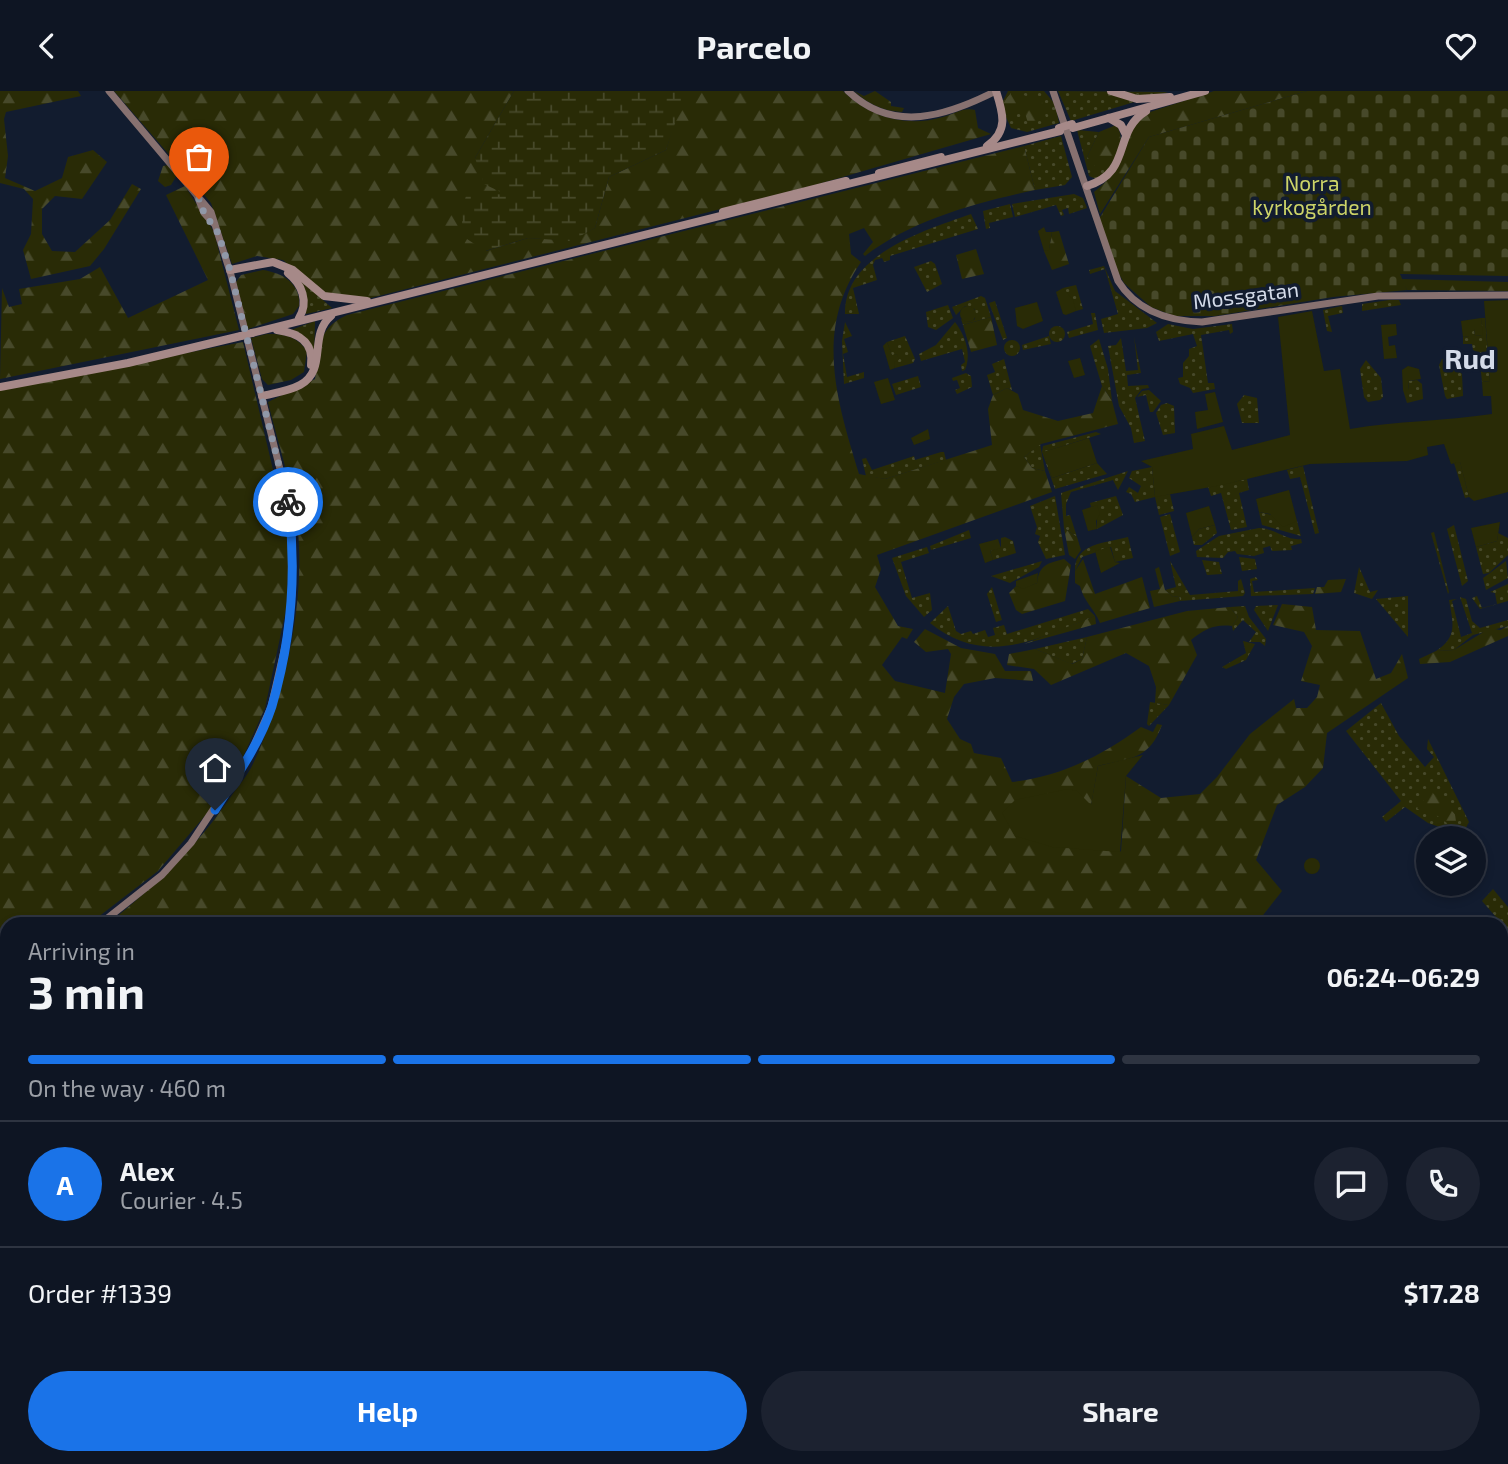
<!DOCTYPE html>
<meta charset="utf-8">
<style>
:root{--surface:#0e1523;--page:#1c2230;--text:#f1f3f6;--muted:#9b9fa6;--line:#2e3441;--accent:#1a73e8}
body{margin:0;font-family:"Exo 2",sans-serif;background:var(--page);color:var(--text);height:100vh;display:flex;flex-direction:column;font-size:26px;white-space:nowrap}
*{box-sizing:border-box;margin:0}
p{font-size:23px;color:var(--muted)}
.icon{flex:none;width:38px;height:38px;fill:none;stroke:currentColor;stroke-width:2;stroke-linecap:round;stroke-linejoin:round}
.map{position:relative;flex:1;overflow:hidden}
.panel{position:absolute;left:0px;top:826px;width:1508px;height:548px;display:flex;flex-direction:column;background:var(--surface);border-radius:21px 21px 0 0;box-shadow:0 4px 10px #0003,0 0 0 2px var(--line)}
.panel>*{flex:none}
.buttons{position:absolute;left:1416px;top:735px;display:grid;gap:14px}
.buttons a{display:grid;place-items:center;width:70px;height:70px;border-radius:50%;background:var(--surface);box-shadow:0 4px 10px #0003,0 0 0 2px var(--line);font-size:35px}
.pin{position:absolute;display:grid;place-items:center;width:60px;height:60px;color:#fff;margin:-72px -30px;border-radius:50% 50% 50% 0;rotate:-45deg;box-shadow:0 0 7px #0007}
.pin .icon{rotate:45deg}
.courier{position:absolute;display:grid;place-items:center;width:70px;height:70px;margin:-35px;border:5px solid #1a73e8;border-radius:50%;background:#fff;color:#222;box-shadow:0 2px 9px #0007}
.overview em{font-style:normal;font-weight:700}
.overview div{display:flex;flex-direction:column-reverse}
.overview{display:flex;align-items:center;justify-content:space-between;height:119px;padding:0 28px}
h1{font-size:46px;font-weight:700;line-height:52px}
.bar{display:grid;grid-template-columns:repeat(4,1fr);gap:10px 7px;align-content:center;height:84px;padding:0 28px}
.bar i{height:9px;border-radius:5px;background:var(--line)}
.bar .current{background:var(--accent)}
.bar p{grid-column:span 4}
.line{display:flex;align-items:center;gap:18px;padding:0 28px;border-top:2px solid var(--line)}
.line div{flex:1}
.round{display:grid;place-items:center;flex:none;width:74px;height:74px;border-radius:37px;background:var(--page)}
.primary-button{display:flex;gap:14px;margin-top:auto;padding:14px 28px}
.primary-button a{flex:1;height:80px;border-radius:42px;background:var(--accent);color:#fff;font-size:28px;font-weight:700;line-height:80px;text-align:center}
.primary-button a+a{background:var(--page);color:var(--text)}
header{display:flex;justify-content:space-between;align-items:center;height:91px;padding:0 28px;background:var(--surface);font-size:32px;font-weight:700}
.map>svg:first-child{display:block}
</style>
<header><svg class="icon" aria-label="back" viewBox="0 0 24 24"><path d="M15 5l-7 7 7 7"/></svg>Parcelo<svg class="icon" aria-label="heart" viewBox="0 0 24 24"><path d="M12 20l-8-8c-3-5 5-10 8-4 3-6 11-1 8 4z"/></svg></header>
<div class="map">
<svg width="1508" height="1373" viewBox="0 0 1508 1373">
<defs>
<pattern id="grass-dots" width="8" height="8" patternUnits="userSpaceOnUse" patternTransform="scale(1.75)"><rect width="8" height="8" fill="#292b06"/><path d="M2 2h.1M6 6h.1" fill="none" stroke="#47492a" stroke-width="1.8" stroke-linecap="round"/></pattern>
<pattern id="forest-firs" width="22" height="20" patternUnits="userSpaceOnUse" patternTransform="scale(1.75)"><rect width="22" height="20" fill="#292b06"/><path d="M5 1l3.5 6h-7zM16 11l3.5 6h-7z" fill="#47492a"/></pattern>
<pattern id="wetland-marsh" width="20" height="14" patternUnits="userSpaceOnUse" patternTransform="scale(1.75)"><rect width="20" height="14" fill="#292b06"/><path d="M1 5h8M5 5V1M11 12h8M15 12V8" fill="none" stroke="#47492a"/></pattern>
<pattern id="cemetery-stones" width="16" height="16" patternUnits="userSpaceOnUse" patternTransform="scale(1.75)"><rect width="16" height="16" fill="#292b06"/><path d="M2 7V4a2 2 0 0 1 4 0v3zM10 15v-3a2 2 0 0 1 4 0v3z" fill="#47492a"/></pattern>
<pattern id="water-rules" width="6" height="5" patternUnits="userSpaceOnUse" patternTransform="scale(1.75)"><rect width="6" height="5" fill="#020d0e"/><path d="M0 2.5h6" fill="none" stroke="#263031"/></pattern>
</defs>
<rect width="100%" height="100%" fill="#121c2f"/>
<g fill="url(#grass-dots)">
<polygon points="1008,0 1044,0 1055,13 1059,32 1027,41 1011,37 1005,24 1042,11 1002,12"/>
<polygon points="1058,0 1168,1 1071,30"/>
<polygon points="1077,39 1099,41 1087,66 1109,78 1096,88 1089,85"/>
<polygon points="1061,45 1072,86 1065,94 1035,99 1024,55"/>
<polygon points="1074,103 1083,107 1087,117 1069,123 1068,117 1062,119 1064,124 1061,125 1056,114 1015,126 1012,113"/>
<polygon points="1010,113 1013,126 989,132 990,137 986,138 983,120"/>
<path d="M971,123L978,138L890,165V169L884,171L882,167L875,169L873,174L877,189L853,197L859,223H845C844,163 926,139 971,123Z"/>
<polygon points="931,170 935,173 942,193 927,201 914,176"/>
<polygon points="1104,175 1115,200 1157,232 1147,237 1104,242 1101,228 1118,223 1105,178 1090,183 1089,179"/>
<polygon points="298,187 332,217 306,223"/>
<polygon points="1076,194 1083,218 1076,220 1063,197"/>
<polygon points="981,205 985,207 991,226 963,234 961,228 969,231 975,228 975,218 965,215 956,224 952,216"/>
<polygon points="1389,209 1399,209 1401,214 1362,220 1362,213"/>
<polygon points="995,210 1007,247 1003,249 989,212"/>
<polygon points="948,214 953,227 936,239 928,236 926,221"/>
<polygon points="1342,215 1343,222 1328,225 1332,241 1327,240 1323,219"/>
<polygon points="1091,222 1095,222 1098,239 1069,247 1067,241 1093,233"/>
<polygon points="1481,227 1485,227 1490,290 1482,291 1479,262 1473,259 1472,253 1463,253 1463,246 1469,245 1469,238 1474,237 1475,245 1482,244"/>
<polygon points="315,230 315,233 314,264 291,239"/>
<polygon points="845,231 852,245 844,248 848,261 843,263 847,286 864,281 864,287 844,293 842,250"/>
<path d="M955,231C965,244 972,263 965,279L962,280L961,274L965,271L962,258L921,270L919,263L936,254Z"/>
<polygon points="1168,233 1193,238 1232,233 1233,241 1230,243 1229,239 1201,244 1208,292 1214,292 1215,298 1193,302 1190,297 1180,293 1178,287 1183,286 1183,272 1189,265 1189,258 1197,255 1193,243 1159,250 1156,241"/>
<circle cx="1057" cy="243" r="8"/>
<polygon points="905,245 915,268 913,272 895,277 893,271 897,263 892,265 887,251"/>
<polygon points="1049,245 1051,253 1023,259 1022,254"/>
<polygon points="1134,246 1141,282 1127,284 1128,295 1148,294 1149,297 1142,298 1135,307 1145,350 1134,352 1131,337 1119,315 1108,255 1116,254 1121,247 1126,280 1138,279"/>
<polygon points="1099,248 1108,278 1112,310 1102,295 1090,255"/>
<circle cx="1012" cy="257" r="8"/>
<polygon points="1446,267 1462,283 1463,305 1447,308 1445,305 1439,274 1442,268"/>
<polygon points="1004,268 1012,299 1007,297 993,304 987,284 995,281 992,273"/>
<polygon points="1366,269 1381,287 1383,306 1380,309 1368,311 1364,306 1360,278"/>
<polygon points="966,282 971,285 972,296 957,303 955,299 960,297 957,289 953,290 952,287"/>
<polygon points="918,285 921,296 896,304 892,293"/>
<polygon points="1417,289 1422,293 1423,308 1407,312 1403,299 1409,298 1408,290"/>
<polygon points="1149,299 1161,310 1153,321 1150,321 1146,304 1137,306 1142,300"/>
<polygon points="1244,304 1257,307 1259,332 1242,332 1237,313"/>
<polygon points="1167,312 1174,315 1175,342 1163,344 1156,322 1161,314"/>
<polygon points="1096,341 1101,343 1044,361 1052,387 1097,372 1107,383 1055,398 1042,361 1043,355"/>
<polygon points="1040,353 1045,380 1032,377 1024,366"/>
<polygon points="941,361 944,361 946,369 885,388 866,385 862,368 866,367 872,379 914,365 915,369"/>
<polygon points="1460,370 1469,406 1465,407 1454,372"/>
<polygon points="1303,375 1319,442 1315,443 1300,386 1290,388 1287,379"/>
<polygon points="1152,376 1155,405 1170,403 1174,420 1159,424 1155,406 1135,411 1131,403 1126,401 1129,396 1138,402 1141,395 1129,387 1132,380"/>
<polygon points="1128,380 1118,399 1113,389 1071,401 1066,413 1066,425 1070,424 1077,446 1064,437 1061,402"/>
<polygon points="1247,388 1249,399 1239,402 1247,436 1231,439 1221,402 1211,405 1208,396"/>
<polygon points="1055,405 1065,464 1046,468 1038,451 1040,445 1035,443 1037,436 1030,415"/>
<polygon points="1116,405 1123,424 1097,438 1097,415 1091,416 1090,412"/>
<polygon points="1259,421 1297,430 1301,445 1262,434"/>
<polygon points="1170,423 1180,461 1170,465 1160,426"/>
<polygon points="1215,434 1217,442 1202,454 1194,454 1192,446 1199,438"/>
<polygon points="1454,434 1468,490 1462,495 1447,438"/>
<path d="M1259,437C1274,437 1286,450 1301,448L1302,452L1291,455L1292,459L1272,460L1270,455L1263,457L1264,462L1254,465L1237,463L1235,460L1228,461L1223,467L1197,466L1196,460L1219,445Z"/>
<polygon points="969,439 971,447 931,459 930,455"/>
<polygon points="1434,441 1449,501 1448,503 1431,442"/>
<polygon points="1498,442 1508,447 1508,464 1489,482 1483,483 1476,456 1497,450"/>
<polygon points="1005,446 1013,450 1016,462 993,469 990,460 1001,456 1001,447"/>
<path d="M1128,446L1133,467L1115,471L1111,456L1082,466L1075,480C1074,452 1106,452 1128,446Z"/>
<polygon points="927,456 929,462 901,471 912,507 930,502 932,519 924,526 906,505 892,467"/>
<polygon points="1239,466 1255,468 1257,478 1242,480"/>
<polygon points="1202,469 1219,471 1222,483 1207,484"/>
<polygon points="1042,470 1039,476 1010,492 991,485"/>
<polygon points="1170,470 1190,504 1238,500 1238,490 1241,488 1245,502 1243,505 1180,510 1179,505 1173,506 1165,499 1176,496"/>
<polygon points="1506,470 1508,487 1486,499 1483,487"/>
<polygon points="1359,476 1370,501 1378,499 1372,508 1354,502"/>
<polygon points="1256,486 1258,489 1252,490 1254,501 1315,497 1313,503 1251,505 1250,488"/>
<polygon points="1508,493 1508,510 1480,518 1472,507 1477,505 1482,517 1497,513 1495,502 1490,501"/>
<polygon points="992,496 1002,529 996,531 987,503"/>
<polygon points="1408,505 1408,546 1376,508"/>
<path d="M1460,506L1466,508L1472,530L1480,537L1508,529V535L1473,544L1454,559L1436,560C1458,546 1453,532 1449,509L1457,508L1452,510L1461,546L1472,542Z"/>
<polygon points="1278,514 1268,540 1254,519 1256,515"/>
<path d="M948,515L956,540L961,543L971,540L973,543L985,539L988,546L995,544L993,537L1004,534L1007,543L1088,518L1095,525C1037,548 986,577 930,532Z"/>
<polygon points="1245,515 1249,526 1266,548 1265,555 1260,551 1249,551 1256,541 1243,529 1233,540 1232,535 1238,526 1230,516"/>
<polygon points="1087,546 1082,568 1071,573 1035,558"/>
<polygon points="1243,550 1255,553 1246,569 1226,578 1222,576 1246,562"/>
<polygon points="1150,611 1169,614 1149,635 1147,633"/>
<polygon points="1381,612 1399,645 1425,676 1434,666 1427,658 1428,648 1469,731 1462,744 1428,732 1405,716 1386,731 1382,726 1401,710 1346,640"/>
<polygon points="1493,798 1508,816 1508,845 1502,849 1502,833 1482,810"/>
<polygon points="1508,1201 1508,1251 1502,1260 1502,1207"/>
<polygon points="270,1367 351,1367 321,1373 269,1373"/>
<polygon points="634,1367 741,1367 742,1373 605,1373"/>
</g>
<g fill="url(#forest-firs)">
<polygon points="0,0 78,0 81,5 6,21 4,28 8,65 5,87 35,100 62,87 68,66 93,59 107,71 82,108 55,105 42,118 42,143 52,160 75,161 110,129 132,93 141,98 104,158 90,175 31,188 23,159 31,143 33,108 24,98 0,92"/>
<path d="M114,0H514L475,67L509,104L486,160L528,147L570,149L595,137L609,86L666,59L684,0H843C869,26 907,37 943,26C954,23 964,16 975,19L978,37L991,43L815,94L351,212L328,208L283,169L257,165L232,173L211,112Z"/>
<path d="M854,0L864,5L875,0L891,11V15L904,17L902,21C883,20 868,13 854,0Z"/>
<polygon points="1013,0 1042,11 1046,27 1028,32 1024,19 1005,24 1002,12"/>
<path d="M1214,0H1307L1149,46L1100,123L1094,101C1124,78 1123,59 1135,26Z"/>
<path d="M1116,34C1127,49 1116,64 1109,78L1098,79L1087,66L1099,41Z"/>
<path d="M1024,55L1035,99C976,112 914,128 865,165L863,163L873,151L864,137L849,143L851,163L861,171C814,240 837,310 859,383L885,388L992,354L988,318L993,304L1007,297L1018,303L1023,319L1058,330L1093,322L1102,295L1112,310L1118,333L1041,353L1024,366L1032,377L1045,380L1052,401L877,464L881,478L875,496L898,535L913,538L907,548L902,546L882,574L895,590L945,602L951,563L948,558L926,561L914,551L925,538L961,557L995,563L1005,580H1031L1033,590L995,587L964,593L954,606L947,628L960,648L971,653L974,662L1001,667L1012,691C1060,686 1103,664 1141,636L1153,641L1157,633L1162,634C1149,669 1130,667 1098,675L1091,715L1121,761L1126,685L1161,707L1200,703L1217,686L1250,643L1294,608L1296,617H1307L1317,606L1320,594L1301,590L1312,555L1304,541L1273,534L1282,513L1312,516L1316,539L1360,540L1376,588L1391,582L1402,563L1408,587L1327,642L1323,677L1305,696L1277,714L1256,769L1282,800L1256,833H108C157,793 196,757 232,704C239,694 248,684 253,673C286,604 308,501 296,425C290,387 277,349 268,311L315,288C321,257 315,239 347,224Z"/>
<polygon points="168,74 177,84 171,94 165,96 158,90 163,75"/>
<polygon points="185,95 214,141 239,239 0,288 2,197 9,216 22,213 19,198 80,188 100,176 128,227 208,189 166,104"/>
<polygon points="1059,140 1069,173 1052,179 1044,160 1049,158 1052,141"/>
<polygon points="976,158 984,183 962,188 956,164"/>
<path d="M263,179C283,182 301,193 299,215L293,223L248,238L236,191L241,184Z"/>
<polygon points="1401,188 1508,191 1508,200 1407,199"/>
<polygon points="991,226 997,254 971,261 963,234"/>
<path d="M267,243C285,243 296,245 307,260L304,281L291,289L268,294L262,288L251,247Z"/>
<polygon points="243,251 289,447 287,514 265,617 243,666 209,720 158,780 89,833 7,833 7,898 0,903 0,298"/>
<polygon points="1064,437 1077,446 1081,459 1075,468 1069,464"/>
<path d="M1064,468L1071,474L1065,510L1022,523L1016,519L1009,502L1016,495L1023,497L1037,492C1039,474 1048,472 1064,468Z"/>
<path d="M1083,468L1095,503L1142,486L1150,517L1100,532C1094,517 1084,511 1080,495L1075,492V480Z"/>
<polygon points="1159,476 1165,499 1173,506 1179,505 1180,510 1154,516 1150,500 1160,498 1155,478"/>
<polygon points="1346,488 1341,501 1315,503 1317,496 1324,496 1328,489"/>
<path d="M1230,516L1238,526L1232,535C1214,533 1205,538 1191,549L1197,564L1169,614L1155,612L1156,596L1149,575L1126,562L1051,594L1034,578L1007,574L1009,563L1035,558L1072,573L1082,568L1087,546L1187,520Z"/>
<polygon points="1095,525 1096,533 1024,553"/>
<polygon points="1508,535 1508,545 1450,571 1420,573 1419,568 1436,560 1454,559 1490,537 1500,539"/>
<polygon points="1431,700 1455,723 1456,731 1451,735 1432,721 1424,723 1417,717"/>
<polygon points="7,914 7,1367 270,1367 269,1373 0,1373 0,920"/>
<polygon points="351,1367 433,1367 424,1373 321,1373"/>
<polygon points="442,1367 540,1367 546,1373 433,1373"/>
<polygon points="762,1367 1044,1367 1052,1373 753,1373"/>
</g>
<polygon fill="url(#wetland-marsh)" points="514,0 684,0 685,3 666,59 609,86 595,137 571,150 528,147 485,160 464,146 461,123 467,101 507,104 484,93 475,67"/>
<polygon fill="url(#cemetery-stones)" points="1307,0 1508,0 1508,185 1400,183 1407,199 1333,206 1215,225 1174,225 1151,216 1124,192 1113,172 1099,128 1149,46"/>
<g fill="#292b06">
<polygon points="1044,136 1046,141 1052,141 1049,159 1044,160 1038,140"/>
<polygon points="1063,197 1073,209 1076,220 1066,224 1063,223 1056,201"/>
<path d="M1508,209V401L1474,410L1469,406L1460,371L1451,373L1444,353L1427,356L1428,364L1407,370L1310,373L1222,394L1155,406L1152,376L1141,370L1193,358L1191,343L1224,335L1232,359L1290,344L1278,226L1312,220L1324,280L1340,278L1350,338C1397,330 1444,330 1492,323L1491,305H1483L1482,291L1490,290L1484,210Z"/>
<polygon points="1037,211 1043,230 1023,238 1017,235 1015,217"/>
<circle cx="968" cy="223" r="8"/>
<polygon points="1481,227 1483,244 1475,245 1474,238 1469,238 1469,245 1463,246 1461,230"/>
<polygon points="1396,233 1397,244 1388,246 1389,255 1395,254 1397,267 1384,268 1381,234"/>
<polygon points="887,251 892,264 897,263 899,269 894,271 895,277 890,279 883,255"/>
<polygon points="1080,267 1085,284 1074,287 1068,270"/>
<polygon points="1408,275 1419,278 1421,288 1408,290 1409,299 1403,299 1402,279"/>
<polygon points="888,287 895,309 881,313 874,291"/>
<polygon points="1215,301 1223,331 1197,338 1195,321 1208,319 1205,303"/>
<polygon points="928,338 930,348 914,354 911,347"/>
<polygon points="1089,347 1097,372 1052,387 1043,361"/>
<polygon points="1289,399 1297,430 1283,436 1270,423 1259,421 1256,408"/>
<polygon points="1097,414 1100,423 1096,430 1097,438 1088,440 1082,419"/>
<polygon points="1209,415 1215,434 1199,438 1192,446 1186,422"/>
<polygon points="1500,431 1497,450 1476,456 1471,437"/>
<polygon points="998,448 1001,457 990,460 993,469 985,472 979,453"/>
<polygon points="1110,456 1115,471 1120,472 1101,482 1095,460"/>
<polygon points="1038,482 1037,492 1023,498 1016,495 1016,490"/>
<polygon points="1143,664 1126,685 1120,761 1052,756 1015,745 1002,722 1015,709 1068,698 1077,700 1091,714 1098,675"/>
<circle cx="1312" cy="775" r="8"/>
<polygon points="1505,984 1508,986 1506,1030 1502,1027 1502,1000"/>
<polygon points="604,1367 634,1367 605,1373 575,1373"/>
</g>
<polygon fill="url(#water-rules)" points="1508,1251 1508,1373 1387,1373 1391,1367 1502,1367 1502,1260"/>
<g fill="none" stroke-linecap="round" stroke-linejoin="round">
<g stroke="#020d0e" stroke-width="2">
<polyline points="1502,862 1506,860"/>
<polyline points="375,1373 391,1367"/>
</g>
<g stroke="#877170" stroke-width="7">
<path d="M848,0C893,43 947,25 996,0"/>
<path d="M1053,0L1118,190C1136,219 1168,230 1202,231L1378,205L1508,204"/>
<polyline points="198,107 204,122 213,132"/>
<polyline points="100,833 162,784 191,752 250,663 271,616 286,551 292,503 292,458 283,390 231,184 211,121 109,0"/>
<polyline points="1502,905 1508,879"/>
<polyline points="0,909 7,904"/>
<polyline points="1309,1373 1313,1367"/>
</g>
<g stroke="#a68988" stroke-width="8">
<polyline points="1111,0 1137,8 1170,6"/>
<polyline points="1109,27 1121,34 1126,44"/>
<polyline points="1073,37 1205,0"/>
<path d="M987,55C1009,40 1003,22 996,0"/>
<polyline points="879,82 941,66"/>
<path d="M1087,95C1133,81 1112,41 1146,20"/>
<polyline points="723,121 846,90"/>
<polyline points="230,179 273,171 293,179 324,205 367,210"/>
<path d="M288,182C302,193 309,211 299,227"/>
<path d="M277,239C298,242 314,250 311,274"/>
<polyline points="252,242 1060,40"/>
<polyline points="0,296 128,272 241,245"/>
<path d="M262,305C274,302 289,300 300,294C328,279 308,244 331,225"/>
</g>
<g stroke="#a68988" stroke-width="8">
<polyline points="1059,37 1072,33"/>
<polyline points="241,245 252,242"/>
</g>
</g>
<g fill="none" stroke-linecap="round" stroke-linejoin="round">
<polyline stroke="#9098a8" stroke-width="7" stroke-dasharray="0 12.6" points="199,108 204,122 218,142 230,179 288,411"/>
<path stroke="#1a73e8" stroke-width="9" d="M215,719C236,686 260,652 272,615C291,550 297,479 288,411"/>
</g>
<g text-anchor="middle" stroke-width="7" stroke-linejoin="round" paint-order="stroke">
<g font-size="21" fill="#cdd468" stroke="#121c2f">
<text x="1312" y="100">Norra<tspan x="1312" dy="24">kyrkogården</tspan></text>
</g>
<g font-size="21" fill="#d4dbe9" stroke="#121c2f">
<text transform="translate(1246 205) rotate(-7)" y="7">Mossgatan</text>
</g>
<g font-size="28" font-weight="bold" fill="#d4dbe9" stroke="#121c2f">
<text x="1470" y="278">Rud</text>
</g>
</g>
</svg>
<div class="buttons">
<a><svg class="icon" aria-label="layers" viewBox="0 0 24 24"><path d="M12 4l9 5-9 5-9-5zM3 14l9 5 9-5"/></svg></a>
</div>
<div class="pin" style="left:199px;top:108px;background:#ea580c"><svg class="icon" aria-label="bag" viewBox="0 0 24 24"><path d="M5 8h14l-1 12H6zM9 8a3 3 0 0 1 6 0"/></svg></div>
<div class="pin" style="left:215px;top:719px;background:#1f2937"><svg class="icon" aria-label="home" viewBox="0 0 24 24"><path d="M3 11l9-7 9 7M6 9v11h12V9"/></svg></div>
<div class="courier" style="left:288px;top:411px"><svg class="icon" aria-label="bike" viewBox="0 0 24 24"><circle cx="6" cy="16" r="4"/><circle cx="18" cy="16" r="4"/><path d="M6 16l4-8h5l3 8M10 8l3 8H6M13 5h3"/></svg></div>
<section class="panel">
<div class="overview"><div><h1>3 min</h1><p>Arriving in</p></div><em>06:24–06:29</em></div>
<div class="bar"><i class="current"></i><i class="current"></i><i class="current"></i><i></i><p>On the way · 460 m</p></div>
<div class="line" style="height:126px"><b class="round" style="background:var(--accent);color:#fff">A</b><div><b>Alex</b><p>Courier · 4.5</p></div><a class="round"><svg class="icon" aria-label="chat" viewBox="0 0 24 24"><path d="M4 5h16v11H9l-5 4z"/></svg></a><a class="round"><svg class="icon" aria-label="phone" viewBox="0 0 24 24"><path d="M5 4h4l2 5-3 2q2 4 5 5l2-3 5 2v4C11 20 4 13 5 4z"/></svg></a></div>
<div class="line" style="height:91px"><div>Order #1339</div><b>$17.28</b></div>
<div class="primary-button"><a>Help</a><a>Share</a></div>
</section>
</div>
